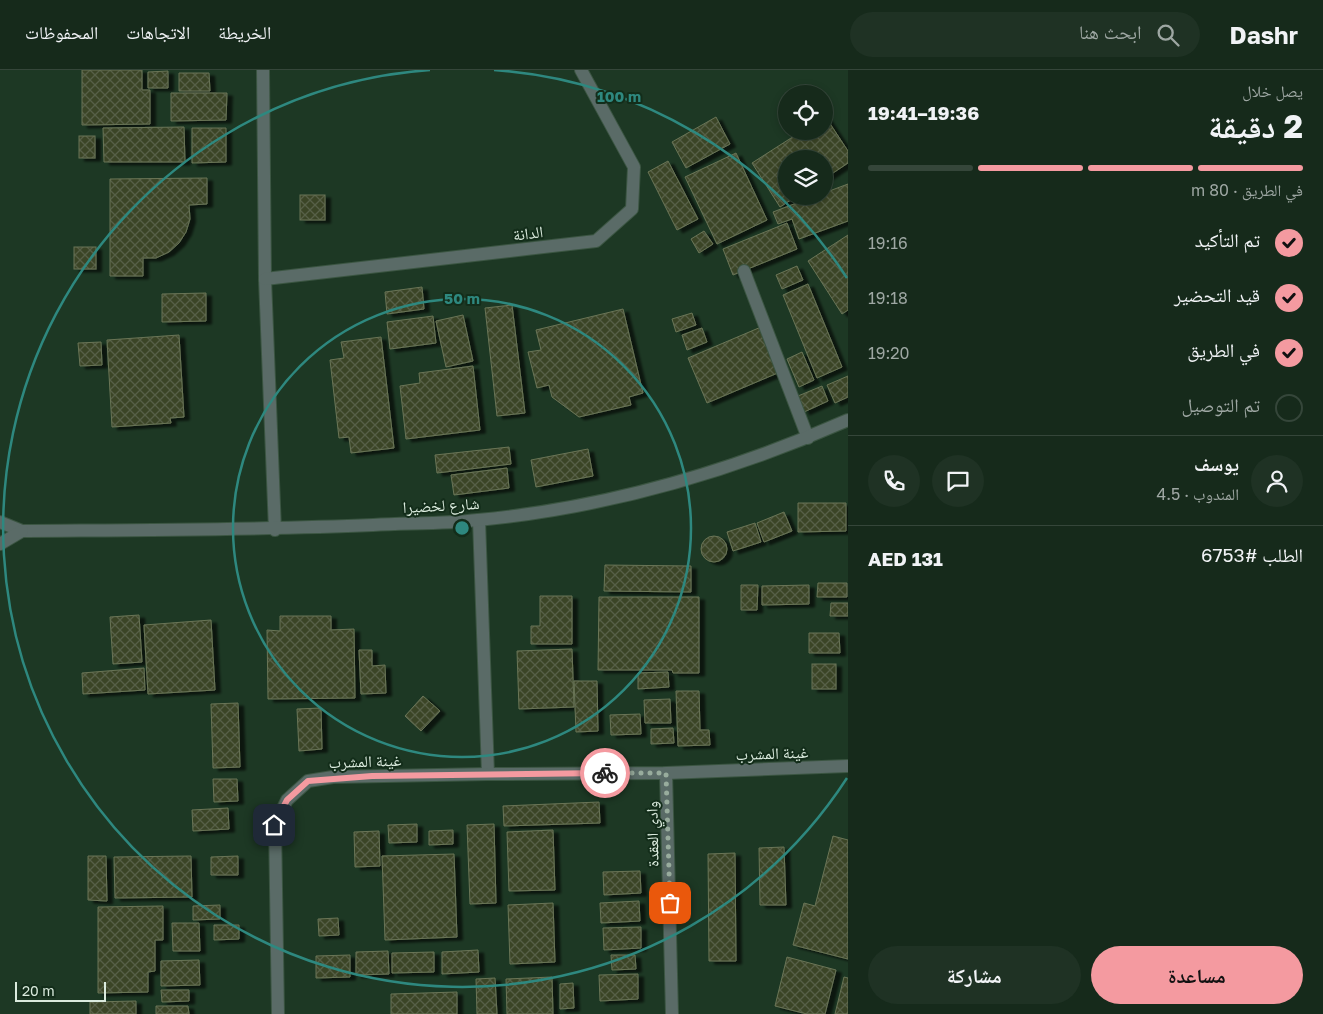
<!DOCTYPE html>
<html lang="ar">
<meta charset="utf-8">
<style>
:root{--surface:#162a1b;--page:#1f3224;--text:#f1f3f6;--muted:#9ea7a3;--line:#35463a;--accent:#f49aa0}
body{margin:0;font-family:"Golos Text","Noto Naskh Arabic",sans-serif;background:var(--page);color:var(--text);direction:rtl;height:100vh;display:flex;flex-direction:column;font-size:19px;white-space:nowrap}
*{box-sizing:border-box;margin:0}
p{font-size:16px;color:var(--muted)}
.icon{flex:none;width:28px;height:28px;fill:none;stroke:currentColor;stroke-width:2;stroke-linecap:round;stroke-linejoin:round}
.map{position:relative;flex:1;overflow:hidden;direction:ltr}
.details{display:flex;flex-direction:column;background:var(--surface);width:475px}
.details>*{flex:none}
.tools{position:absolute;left:778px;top:15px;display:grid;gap:10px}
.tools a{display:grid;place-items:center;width:55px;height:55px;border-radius:50%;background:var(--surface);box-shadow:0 2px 8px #0003,0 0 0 1px var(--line);font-size:25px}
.scale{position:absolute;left:15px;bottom:12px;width:91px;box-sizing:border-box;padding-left:5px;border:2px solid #dbebde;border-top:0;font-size:14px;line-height:18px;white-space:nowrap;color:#dbebde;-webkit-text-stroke:4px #132d1a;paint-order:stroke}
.pin{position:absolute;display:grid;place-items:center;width:42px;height:42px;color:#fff;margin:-21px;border-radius:10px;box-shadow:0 2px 8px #0006}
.courier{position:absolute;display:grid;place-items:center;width:50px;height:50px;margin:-25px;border:4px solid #f49aa0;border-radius:50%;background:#fff;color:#222;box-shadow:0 1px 6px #0007}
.head em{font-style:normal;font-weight:700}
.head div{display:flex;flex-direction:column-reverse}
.head{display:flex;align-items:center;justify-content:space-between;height:85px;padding:0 20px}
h1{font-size:32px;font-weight:700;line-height:38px}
.bar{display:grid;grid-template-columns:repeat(4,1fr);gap:8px 5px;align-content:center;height:60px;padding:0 20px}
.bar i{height:6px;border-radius:4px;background:var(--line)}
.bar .selected{background:var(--accent)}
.bar p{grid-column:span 4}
.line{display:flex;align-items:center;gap:12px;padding:0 20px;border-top:1px solid var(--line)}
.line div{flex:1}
.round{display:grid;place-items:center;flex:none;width:52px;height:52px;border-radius:26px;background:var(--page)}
ol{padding:0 20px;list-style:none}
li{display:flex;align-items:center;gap:15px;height:55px}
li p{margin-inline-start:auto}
li .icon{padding:5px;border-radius:50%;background:var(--accent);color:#111;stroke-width:4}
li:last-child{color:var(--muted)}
li i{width:28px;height:28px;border:2px solid var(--line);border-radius:50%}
.primary-button{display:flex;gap:10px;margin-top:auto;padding:10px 20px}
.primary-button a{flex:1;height:58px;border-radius:30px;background:var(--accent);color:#111;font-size:20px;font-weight:700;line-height:58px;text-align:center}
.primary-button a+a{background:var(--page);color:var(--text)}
header{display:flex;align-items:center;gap:30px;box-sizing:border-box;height:70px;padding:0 25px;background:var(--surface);border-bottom:1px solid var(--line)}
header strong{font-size:24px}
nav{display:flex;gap:28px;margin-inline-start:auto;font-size:18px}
.search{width:350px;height:45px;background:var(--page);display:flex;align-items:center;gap:12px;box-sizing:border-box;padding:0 18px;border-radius:28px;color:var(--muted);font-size:19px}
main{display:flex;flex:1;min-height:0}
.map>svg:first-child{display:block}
</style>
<header>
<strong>Dashr</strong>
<div class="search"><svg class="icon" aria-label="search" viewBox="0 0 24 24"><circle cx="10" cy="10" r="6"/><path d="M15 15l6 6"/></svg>ابحث هنا</div>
<nav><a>الخريطة</a><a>الاتجاهات</a><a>المحفوظات</a></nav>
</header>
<main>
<section class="details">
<div class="head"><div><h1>2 دقيقة</h1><p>يصل خلال</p></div><em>19:36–19:41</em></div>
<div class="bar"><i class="selected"></i><i class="selected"></i><i class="selected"></i><i></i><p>في الطريق · 80 m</p></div>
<ol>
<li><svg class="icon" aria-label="check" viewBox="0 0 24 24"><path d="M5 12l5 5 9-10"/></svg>تم التأكيد<p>19:16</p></li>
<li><svg class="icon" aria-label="check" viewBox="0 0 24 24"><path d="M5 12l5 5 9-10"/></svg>قيد التحضير<p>19:18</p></li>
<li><svg class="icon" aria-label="check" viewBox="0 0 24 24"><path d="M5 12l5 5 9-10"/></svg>في الطريق<p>19:20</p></li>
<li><i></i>تم التوصيل</li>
</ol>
<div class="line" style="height:90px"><a class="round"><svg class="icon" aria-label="person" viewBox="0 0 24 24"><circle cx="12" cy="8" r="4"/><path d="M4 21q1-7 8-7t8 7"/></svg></a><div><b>يوسف</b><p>المندوب · 4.5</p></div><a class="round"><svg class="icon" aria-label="chat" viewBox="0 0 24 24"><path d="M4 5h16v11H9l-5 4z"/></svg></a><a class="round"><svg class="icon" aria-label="phone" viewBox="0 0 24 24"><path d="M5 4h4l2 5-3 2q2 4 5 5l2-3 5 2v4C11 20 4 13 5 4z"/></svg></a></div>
<div class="line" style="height:65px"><div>الطلب #6753</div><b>AED 131</b></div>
<div class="primary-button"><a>مساعدة</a><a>مشاركة</a></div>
</section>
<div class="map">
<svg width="848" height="944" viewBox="0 0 848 944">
<defs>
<pattern id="building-cross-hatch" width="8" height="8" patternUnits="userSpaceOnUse" patternTransform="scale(1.25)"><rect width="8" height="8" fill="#3b4528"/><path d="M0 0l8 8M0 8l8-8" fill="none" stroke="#576047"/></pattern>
<filter id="shadow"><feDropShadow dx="5.5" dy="3" stdDeviation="1" flood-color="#0009"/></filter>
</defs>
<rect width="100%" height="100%" fill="#1d3824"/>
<g fill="url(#building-cross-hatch)" stroke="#6a7556" filter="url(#shadow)">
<polygon points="82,0 142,0 142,20 150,20 150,54 82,55"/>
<polygon points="168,1 168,18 148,18 148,2"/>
<polygon points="179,3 209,3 210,21 179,21"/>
<polygon points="171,23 227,23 226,50 171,51"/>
<polygon points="825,46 848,81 848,93 824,109 824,89 786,89 786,126 797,126 780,137 752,93 802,61 824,61"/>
<polygon points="716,47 730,74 686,98 672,72"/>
<polygon points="184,57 185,92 104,92 103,58"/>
<polygon points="192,58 226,58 226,92 192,93"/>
<rect x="79" y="66" width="16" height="22"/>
<polygon points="736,83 767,150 717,174 685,107"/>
<polygon points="668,91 698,149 677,160 648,102"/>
<polygon points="207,108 207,134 189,135 190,149 186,162 179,173 169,182 156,188 143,188 143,206 110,206 110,109"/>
<polygon points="848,114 848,151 799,169 792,149 778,154 773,142 815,126 824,126 824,123"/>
<rect x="300" y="125" width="25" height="25"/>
<polygon points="787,153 797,179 733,205 723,179"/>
<polygon points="704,161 713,174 699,183 691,169"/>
<polygon points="848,165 848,240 842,244 808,191"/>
<rect x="74" y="177" width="22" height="22"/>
<polygon points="797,196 803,210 782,219 776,205"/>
<polygon points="808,214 842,297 817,308 783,225"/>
<polygon points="422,217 424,239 387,244 385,222"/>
<polygon points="206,223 206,251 162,252 162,224"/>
<polygon points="512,235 525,343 497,346 485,238"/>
<polygon points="623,239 643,323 629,327 631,335 579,347 552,327 549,315 537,318 528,282 541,280 536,260"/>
<polygon points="692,243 696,255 676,262 672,249"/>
<polygon points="463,245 473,291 446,297 436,251"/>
<polygon points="433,246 436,273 390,279 387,252"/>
<polygon points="761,257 780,302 707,333 688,288"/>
<polygon points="702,258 707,272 687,280 682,265"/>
<polygon points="179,265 184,347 170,348 171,353 112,357 107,270"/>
<polygon points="381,267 394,378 351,383 349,367 339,368 330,290 344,288 341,272"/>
<polygon points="101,272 102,295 80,296 78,273"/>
<polygon points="802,282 814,310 799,317 787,289"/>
<polygon points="473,296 480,360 406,369 400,316 420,313 419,303"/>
<polygon points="848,306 848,327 835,333 827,315"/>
<polygon points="822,316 828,331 804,342 798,326"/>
<polygon points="509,377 511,394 437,403 435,385"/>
<polygon points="588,379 593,406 536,417 531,390"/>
<polygon points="507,398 509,418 454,425 451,405"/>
<polygon points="798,433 846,433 846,461 798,462"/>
<polygon points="784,442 792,461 764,472 757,453"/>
<polygon points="755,453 761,472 733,481 727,462"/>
<circle cx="714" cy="479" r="13"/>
<polygon points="605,495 691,496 691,522 604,521"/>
<polygon points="818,513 847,513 847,527 817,527"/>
<polygon points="741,515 758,515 757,540 741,540"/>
<polygon points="809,515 809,534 762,535 762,516"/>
<polygon points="540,526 572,526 572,574 531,574 531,556 540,556"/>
<polygon points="599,527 699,527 699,603 673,603 672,600 598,600"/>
<polygon points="831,533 848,533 848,546 830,546"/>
<polygon points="139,545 142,592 113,594 110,547"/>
<polygon points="280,546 331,546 331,560 354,559 355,628 268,629 267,560 280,561"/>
<polygon points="211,550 215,620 148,624 144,555"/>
<polygon points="809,563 839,563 840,583 809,583"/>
<polygon points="572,579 574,637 519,639 517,581"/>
<polygon points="359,580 372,580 372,596 385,595 386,623 361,624"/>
<rect x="812" y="594" width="24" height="25"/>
<polygon points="144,598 145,620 83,624 82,603"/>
<polygon points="668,602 669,617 638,619 638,603"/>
<polygon points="574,611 597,611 598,661 576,662"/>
<polygon points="676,621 699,621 700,660 709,660 710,675 678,676"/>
<polygon points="423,626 440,641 421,661 405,646"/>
<polygon points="670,629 671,653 645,653 644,630"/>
<polygon points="238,633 240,697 213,698 211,634"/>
<polygon points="321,638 322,679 299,681 297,639"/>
<polygon points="640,644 641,664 611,665 610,645"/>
<polygon points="673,658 674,673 651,674 651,659"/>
<polygon points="213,709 237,709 238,731 214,732"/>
<polygon points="599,732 600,753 504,756 503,736"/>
<polygon points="228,738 229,759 193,761 192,740"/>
<polygon points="417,754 417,772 389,773 388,755"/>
<polygon points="494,754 496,833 470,834 467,755"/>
<polygon points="453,760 453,774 429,775 429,761"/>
<polygon points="553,760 555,820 509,821 507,762"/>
<polygon points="379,761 380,796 355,797 354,762"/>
<polygon points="833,766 848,770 848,889 793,875 804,833 815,836"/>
<polygon points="784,777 786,835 760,835 759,778"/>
<polygon points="735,783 736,891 709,891 708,784"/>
<polygon points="454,784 457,867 385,870 382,786"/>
<polygon points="88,786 106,786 107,831 88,830"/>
<polygon points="191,786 192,827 115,828 114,787"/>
<polygon points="238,786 238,805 211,805 211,787"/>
<polygon points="640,801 641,823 604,825 603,802"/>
<polygon points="639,831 640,851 601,853 600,833"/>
<polygon points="553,833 555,892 510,894 508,835"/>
<polygon points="220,835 220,849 193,850 193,836"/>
<polygon points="163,836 163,870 155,870 155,901 148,902 148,922 98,923 98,837"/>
<polygon points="338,848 339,865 319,866 318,849"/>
<polygon points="172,853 199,853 200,881 173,881"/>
<polygon points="214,855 239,855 239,869 214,870"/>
<polygon points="641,857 641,878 604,880 603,858"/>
<polygon points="478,880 479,902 442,904 442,882"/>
<polygon points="388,881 389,904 356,905 356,882"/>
<polygon points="434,882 434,902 392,903 392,883"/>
<polygon points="350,885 350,907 316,908 316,886"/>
<polygon points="611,885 635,885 636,899 612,900"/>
<polygon points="787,887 836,900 825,944 807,944 775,936"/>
<polygon points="199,890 200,915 161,916 161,891"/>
<polygon points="638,904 638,929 600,931 599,905"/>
<polygon points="552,907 553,944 507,944 506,909"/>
<polygon points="844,907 848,908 848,944 835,944"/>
<polygon points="495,908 497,944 477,944 476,909"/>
<polygon points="573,913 574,938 560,939 560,914"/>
<polygon points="161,920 189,920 189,931 162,932"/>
<polygon points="457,922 457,944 391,944 391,924"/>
<polygon points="136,931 136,944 90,944 90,932"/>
<polygon points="156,936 188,936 189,944 156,944"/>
</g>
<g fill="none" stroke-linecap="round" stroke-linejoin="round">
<defs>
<g id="minor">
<polyline points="263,0 265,209 275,460"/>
<polyline points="744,201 808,368"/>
<polyline points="265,209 596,171 632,139 634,97 581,0"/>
<polyline points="479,450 488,704"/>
<path d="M0,452L22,461C139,460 256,460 373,455C408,453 443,454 478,450C605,438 732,401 848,350"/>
<polyline points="0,474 22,461"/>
<polyline points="666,703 672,944"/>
<polyline points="278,944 275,755 287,730 308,711 333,707 488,704 666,703 848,696"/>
</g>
</defs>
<use href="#minor" stroke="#3b5542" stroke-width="14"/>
<use href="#minor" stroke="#5a6b67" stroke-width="12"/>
</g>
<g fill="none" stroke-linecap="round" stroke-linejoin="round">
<polyline stroke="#98ac9d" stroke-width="5" stroke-dasharray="0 9" points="605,703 666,703 670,833"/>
<polyline stroke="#f49aa0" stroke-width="6" points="274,755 287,730 308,711 372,706 605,703"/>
</g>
<g fill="none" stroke="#2e887f" stroke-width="2.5">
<circle cx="462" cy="458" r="229"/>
<path d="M847 708A459 459 0 1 1 430 0M494 0A459 459 0 0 1 847 208"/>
</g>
<g text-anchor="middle" stroke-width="4" stroke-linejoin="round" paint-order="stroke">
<g font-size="16" fill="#dbebde" stroke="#132d1a">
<text transform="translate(528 163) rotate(-7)" y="6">الدانة</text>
<text transform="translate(441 435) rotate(-3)" y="6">شارع لخضيرا</text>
<text transform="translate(772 683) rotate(-2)" y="6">غينة المشرب</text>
<text transform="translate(365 691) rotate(-2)" y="6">غينة المشرب</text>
<text transform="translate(652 764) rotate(-91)" y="6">وادي العقدة</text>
</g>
</g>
<circle cx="462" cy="458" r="8" fill="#2e887f" stroke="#132d1a" stroke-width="2.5"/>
<g font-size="15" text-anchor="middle" font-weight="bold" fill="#2e887f" stroke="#132d1a" stroke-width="4" stroke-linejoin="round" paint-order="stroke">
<text x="619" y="32">100 m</text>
<text x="462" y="234">50 m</text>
</g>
</svg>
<div class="tools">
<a><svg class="icon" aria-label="locate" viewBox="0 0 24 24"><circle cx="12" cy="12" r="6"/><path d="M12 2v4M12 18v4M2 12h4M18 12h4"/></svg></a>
<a><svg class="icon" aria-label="layers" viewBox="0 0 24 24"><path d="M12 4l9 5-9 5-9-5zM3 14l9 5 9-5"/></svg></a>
</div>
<div class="scale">20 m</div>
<div class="pin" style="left:670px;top:833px;background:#ea580c"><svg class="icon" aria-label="bag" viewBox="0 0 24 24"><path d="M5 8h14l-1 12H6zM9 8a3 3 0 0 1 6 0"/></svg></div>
<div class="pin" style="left:274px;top:755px;background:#1f2937"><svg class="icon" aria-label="home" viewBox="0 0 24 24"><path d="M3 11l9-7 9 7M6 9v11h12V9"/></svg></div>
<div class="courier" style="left:605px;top:703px"><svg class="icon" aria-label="bike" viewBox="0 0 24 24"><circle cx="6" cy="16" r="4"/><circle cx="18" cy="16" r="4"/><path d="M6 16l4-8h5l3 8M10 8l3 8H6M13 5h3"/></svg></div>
</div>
</main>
